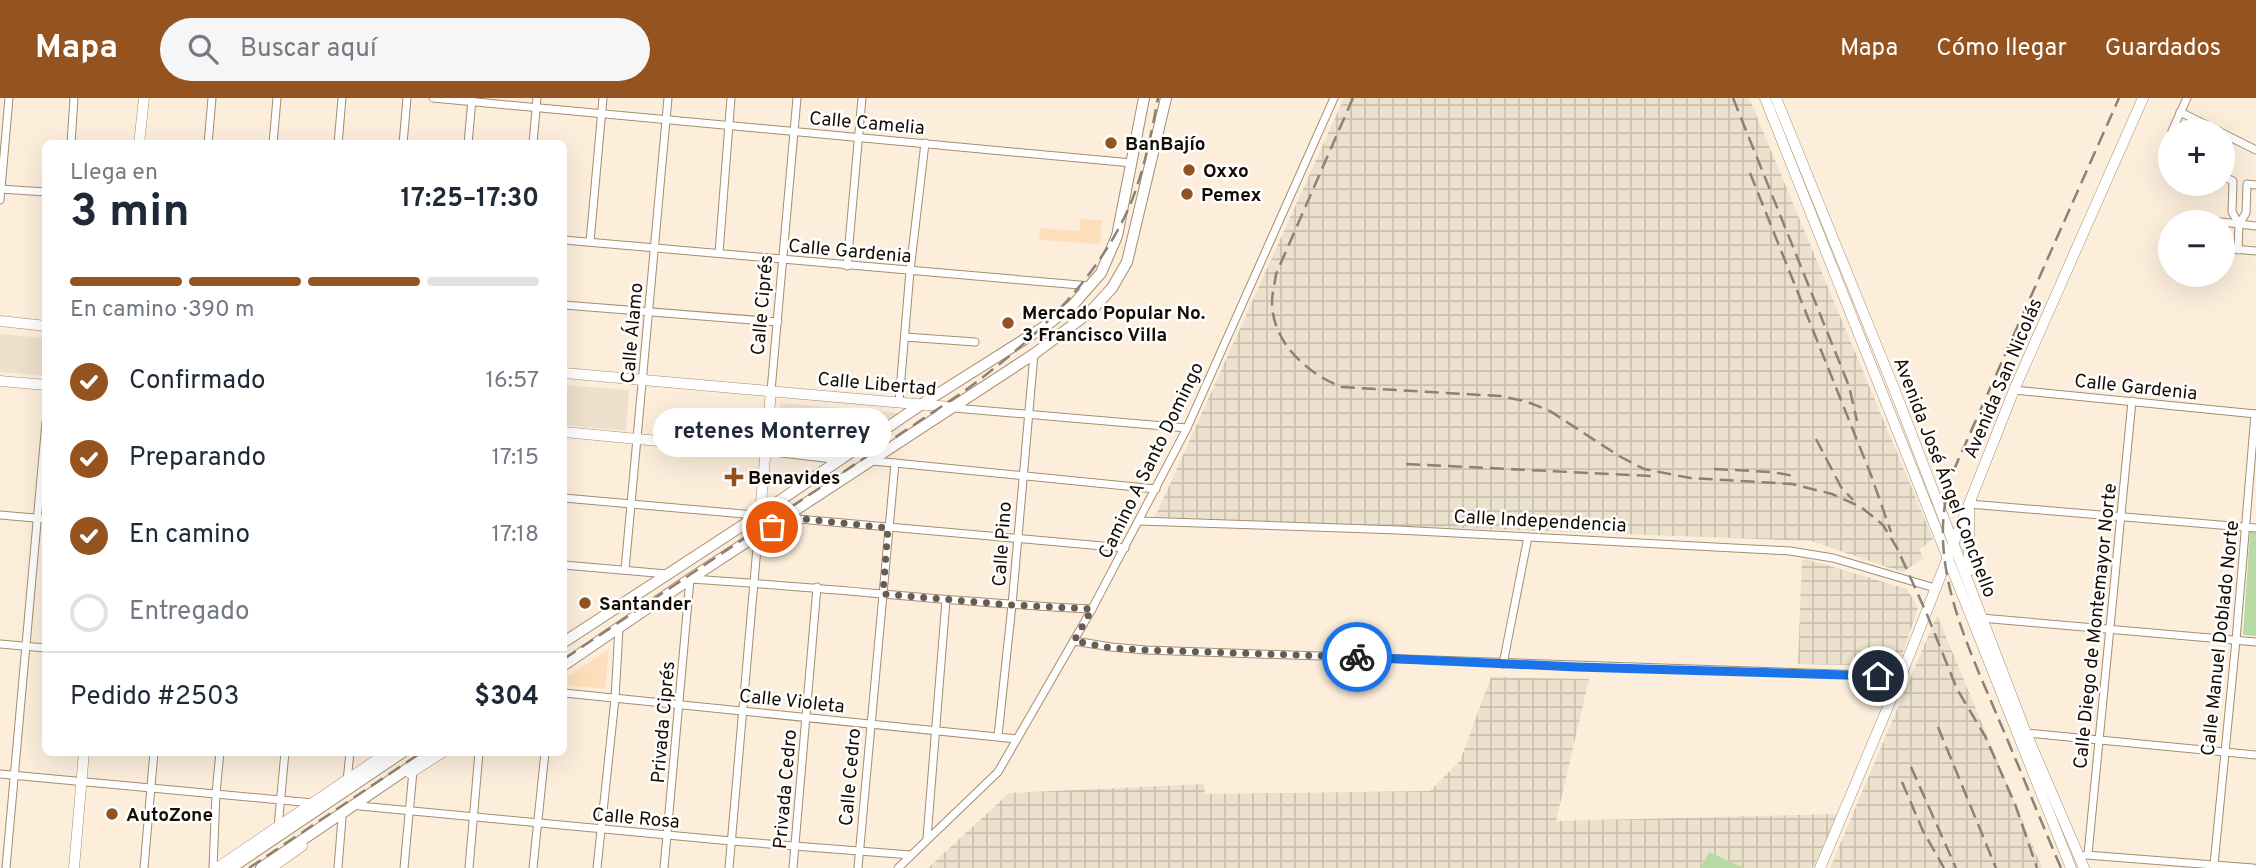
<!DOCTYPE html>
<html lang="es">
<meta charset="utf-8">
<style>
:root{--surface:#fff;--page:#f6f6f7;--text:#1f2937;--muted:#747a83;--line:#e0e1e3;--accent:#94531f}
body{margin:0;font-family:Overpass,sans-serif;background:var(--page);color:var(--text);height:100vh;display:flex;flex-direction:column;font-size:26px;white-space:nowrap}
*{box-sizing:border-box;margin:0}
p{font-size:23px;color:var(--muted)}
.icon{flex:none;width:38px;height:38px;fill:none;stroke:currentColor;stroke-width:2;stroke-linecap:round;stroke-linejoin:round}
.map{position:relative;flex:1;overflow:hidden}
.side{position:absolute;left:42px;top:42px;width:525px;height:616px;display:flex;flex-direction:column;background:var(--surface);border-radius:10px;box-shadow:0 7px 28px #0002}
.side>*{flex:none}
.controls{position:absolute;left:2158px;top:21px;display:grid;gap:14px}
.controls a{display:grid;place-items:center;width:77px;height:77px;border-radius:50%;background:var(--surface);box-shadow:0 7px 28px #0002;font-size:35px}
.pin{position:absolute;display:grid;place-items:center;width:60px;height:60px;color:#fff;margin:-30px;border:4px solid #fff;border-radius:50%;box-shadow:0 2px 7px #0007}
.courier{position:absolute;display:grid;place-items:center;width:70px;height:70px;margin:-35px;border:5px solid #1a73e8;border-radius:50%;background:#fff;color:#222;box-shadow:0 2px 9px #0007}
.bubble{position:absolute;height:49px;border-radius:24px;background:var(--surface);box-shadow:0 7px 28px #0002;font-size:23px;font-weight:700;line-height:49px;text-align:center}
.summary em{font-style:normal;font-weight:700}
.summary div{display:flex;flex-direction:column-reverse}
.summary{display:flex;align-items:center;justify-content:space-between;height:119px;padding:0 28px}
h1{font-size:46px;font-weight:700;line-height:52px}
.bar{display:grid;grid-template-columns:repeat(4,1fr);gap:10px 7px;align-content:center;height:84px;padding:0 28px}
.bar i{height:9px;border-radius:5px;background:var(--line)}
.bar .selected{background:var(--accent)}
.bar p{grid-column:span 4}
.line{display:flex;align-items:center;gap:18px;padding:0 28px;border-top:2px solid var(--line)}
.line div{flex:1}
ol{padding:0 28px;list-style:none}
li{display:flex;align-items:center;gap:21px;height:77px}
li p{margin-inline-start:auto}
li .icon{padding:7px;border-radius:50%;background:var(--accent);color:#fff;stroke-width:4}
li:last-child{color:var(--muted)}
li i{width:38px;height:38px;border:4px solid var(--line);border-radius:50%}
header{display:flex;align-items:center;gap:42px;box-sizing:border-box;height:98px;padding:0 35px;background:var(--accent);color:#fff}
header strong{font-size:33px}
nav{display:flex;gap:38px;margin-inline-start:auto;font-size:24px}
.search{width:490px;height:63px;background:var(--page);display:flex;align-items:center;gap:18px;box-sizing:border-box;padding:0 24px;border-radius:38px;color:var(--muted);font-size:26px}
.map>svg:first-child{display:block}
</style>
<header>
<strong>Mapa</strong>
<div class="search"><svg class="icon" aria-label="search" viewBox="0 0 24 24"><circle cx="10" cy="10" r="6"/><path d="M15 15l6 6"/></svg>Buscar aquí</div>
<nav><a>Mapa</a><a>Cómo llegar</a><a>Guardados</a></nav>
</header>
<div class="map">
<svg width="2256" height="770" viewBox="0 0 2256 770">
<defs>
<pattern id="industrial-grid" width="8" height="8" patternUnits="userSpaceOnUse" patternTransform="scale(1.75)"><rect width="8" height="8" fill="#ebe1cc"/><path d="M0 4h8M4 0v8" fill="none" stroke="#c9c0ae"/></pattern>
</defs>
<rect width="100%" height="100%" fill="#fdeedc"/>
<g fill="#fddfbb">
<polygon points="1080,121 1102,122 1100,146 1039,142 1040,130 1080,133"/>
<polygon points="609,551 605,591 564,587 564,581"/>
</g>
<g fill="url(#industrial-grid)">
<polygon points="1344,0 1749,0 1933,441 1919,452 1924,460 1902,474 1811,443 1155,419"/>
<polygon points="1806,461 1907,491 1918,510 1900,563 1893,568 1798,566 1802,462"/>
<polygon points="1937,517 2042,770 1830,770"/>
<polygon points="1491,579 1589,581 1556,723 1838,716 1813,770 928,770 1009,695 1204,686 1205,696 1430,693 1460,663"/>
</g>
<g fill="#eee0cd">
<polygon points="0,236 45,240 45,278 0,274"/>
<polygon points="564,287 629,292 626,333 564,327"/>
<polygon points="780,305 898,315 838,354 777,350"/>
</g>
<g fill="#b8dba5">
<polygon points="2250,433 2256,434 2256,538 2243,537"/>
<polygon points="1709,754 1744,770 1701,770"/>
</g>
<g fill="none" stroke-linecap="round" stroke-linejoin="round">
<defs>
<g id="street">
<polyline points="433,0 1132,65"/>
<polyline points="2180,14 2219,33"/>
<polyline points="2172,33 2187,0"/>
<polyline points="2222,35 2256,52"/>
<polyline points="71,46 74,0"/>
<polyline points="208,46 212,0"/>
<polyline points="273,46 277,0"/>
<polyline points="338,46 342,0"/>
<polyline points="403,46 407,0"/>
<polyline points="468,46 472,1"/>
<polyline points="533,46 537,0"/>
<polyline points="2222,78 2233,83 2232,114 2239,126"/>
<polyline points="0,91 46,94"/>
<polyline points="0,102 9,0"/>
<polyline points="2195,124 2204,122 2256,128"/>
<polyline points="2239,126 2246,115 2247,86 2256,87"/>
<polyline points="564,142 1091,188"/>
<polyline points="590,144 603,0"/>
<polyline points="2222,150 2256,153"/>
<polyline points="2238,152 2239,126"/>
<polyline points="719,155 731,0"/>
<polyline points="847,168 862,0"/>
<polyline points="564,207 778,224"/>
<polyline points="905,239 975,244"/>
<polyline points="2014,292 2256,316"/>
<polyline points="771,293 797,0"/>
<polyline points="899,304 910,173 925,45"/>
<polyline points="954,310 1187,330"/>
<polyline points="765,353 841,362"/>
<polyline points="895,365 1156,391"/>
<polyline points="564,400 1125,450"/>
<polyline points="1969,406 2256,430"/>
<polyline points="0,417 46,421"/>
<polyline points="1139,423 1398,432 1790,453 1833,460 1935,490"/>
<polyline points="564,467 667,476"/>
<polyline points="625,472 668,0"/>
<polyline points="1981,520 2256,544"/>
<path d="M1074,543L1111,549L1146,552C1397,562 1649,571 1901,578"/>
<polyline points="0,546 46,550"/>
<polyline points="1503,566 1528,439"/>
<polyline points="564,595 1017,641"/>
<polyline points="2026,635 2256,657"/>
<polyline points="998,638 1012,507 1034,256"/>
<polyline points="0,676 313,705"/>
<polyline points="347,683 350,654"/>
<polyline points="360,708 731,743 911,757"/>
<polyline points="278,729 285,654"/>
<polyline points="927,740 946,502"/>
<polyline points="2088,756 2132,303"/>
<polyline points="2086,757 2253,770"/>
<polyline points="2214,767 2236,542 2255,316"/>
<polyline points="6,770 46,324"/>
<polyline points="144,770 154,654"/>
<polyline points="213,770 216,695 220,654"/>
<polyline points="338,770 342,720"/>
<polyline points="404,770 413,673"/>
<polyline points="469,770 479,654"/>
<polyline points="533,770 545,654"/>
<polyline points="597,770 615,601 619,530"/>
<path d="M664,770L690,481C825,489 958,505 1092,511"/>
<polyline points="729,770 758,438"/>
<polyline points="793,770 817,489"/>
<polyline points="858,770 895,365 871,363"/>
<polyline points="898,770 998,674 1092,511 1187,330 1334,0"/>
</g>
<g id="secondary">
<path d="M1765,0C1869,256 1967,514 2071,770"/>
<polyline points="1776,0 1895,293 2026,635 2084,770"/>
<polyline points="139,46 144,0"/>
<polyline points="0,223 46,228"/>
<polyline points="564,275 950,309"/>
<polyline points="0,283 46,287"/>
<polyline points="564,334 765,353"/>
<polyline points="760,416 771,293"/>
<polyline points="1969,473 1969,411"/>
<polyline points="410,675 443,654"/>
<polyline points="74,770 84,654"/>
<polyline points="217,770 388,654"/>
<polyline points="271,770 302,748"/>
<polyline points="1820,770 1901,578 2014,292 2143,0"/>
</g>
<g id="primary">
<polyline points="564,544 760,416 922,306 1047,227 1072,208 1101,175 1117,138 1144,0"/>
<polyline points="564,567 690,481 1034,256 1090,214 1112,190 1127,164 1166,0"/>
<polyline points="231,770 403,654"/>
<polyline points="261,770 432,654"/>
</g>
</defs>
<use href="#street" stroke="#a48d72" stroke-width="9"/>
<use href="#secondary" stroke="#a48d72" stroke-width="11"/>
<use href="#primary" stroke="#a48d72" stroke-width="12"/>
<use href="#street" stroke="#fff" stroke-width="7"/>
<use href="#secondary" stroke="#fff" stroke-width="10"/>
<use href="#primary" stroke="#fff" stroke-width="10"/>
<g stroke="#8d8174" stroke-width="2.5" stroke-dasharray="14 7" stroke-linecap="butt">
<path d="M1353,0L1276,176C1275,185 1272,195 1272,204C1272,244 1307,276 1342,289L1500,298L1525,303L1550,313L1619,358L1644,371L1690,380L1792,386L1832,396L1861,409L1883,427L1897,450L1926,514L1957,591L1985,638L2015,706L2037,770"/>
<polyline points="1733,0 1849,288 1857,323"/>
<polyline points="1750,75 1871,377 1891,434"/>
<polyline points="1816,341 1841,389 1853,402"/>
<polyline points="1406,366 1651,378"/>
<polyline points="1714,371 1772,374 1794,378"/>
<path d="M564,561L963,294C1026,248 1083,197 1120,128C1141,89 1150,43 1158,0"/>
<polyline points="1938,629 1996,770"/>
<polyline points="1911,669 1956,770"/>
<polyline points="1902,684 1923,733 1944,770"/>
<polyline points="249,770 422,654"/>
<path d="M2061,770C2040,721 2020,671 1999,622C1966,543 1920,454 1956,367L2119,0"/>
</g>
</g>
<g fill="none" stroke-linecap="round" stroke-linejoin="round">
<polyline stroke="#665c50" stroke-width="7" stroke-dasharray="0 12.6" points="772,429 786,419 888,430 883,496 1012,507 1092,511 1074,543 1111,550 1146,552 1357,559"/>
<polyline stroke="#1a73e8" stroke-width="9" points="1357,559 1577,569 1878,578"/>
</g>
<g fill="#94531f" stroke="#fff" stroke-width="2.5">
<circle cx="1111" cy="45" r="7"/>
<circle cx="1189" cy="72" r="7"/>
<circle cx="1187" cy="96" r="7"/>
<circle cx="1008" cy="225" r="7"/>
<path d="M730.5 368.5h7v7h7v7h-7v7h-7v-7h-7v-7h7z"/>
<circle cx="585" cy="505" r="7"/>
<circle cx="112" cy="716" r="7"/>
</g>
<g text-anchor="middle" stroke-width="5" stroke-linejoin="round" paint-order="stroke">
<g font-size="19" fill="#150d04" stroke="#fff">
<text transform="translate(867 24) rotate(5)" y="7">Calle Camelia</text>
<text transform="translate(850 152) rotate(5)" y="7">Calle Gardenia</text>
<text transform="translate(761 207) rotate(-85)" y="7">Calle Ciprés</text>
<text transform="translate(631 235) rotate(-85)" y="7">Calle Álamo</text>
<text transform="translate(2002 280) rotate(-67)" y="7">Avenida San Nicolás</text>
<text transform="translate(877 285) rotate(5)" y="7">Calle Libertad</text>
<text transform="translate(2136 288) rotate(6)" y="7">Calle Gardenia</text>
<text transform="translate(1150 362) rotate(-64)" y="7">Camino A Santo Domingo</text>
<text transform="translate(1946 379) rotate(69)" y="7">Avenida José Ángel Conchello</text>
<text transform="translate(1540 422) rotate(3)" y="7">Calle Independencia</text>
<text transform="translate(1001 446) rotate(-86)" y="7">Calle Pino</text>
<text transform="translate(2094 528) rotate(-84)" y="7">Calle Diego de Montemayor Norte</text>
<text transform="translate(2219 540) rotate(-84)" y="7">Calle Manuel Doblado Norte</text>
<text transform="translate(792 602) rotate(6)" y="7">Calle Violeta</text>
<text transform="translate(662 624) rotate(-85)" y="7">Privada Ciprés</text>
<text transform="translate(849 679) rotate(-85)" y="7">Calle Cedro</text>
<text transform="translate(784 691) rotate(-85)" y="7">Privada Cedro</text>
<text transform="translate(636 719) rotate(5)" y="7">Calle Rosa</text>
</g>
<g font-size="19" font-weight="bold" fill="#150d04" stroke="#fff" text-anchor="start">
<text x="1125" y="52">BanBajío</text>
<text x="1203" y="79">Oxxo</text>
<text x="1201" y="103">Pemex</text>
<text x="1022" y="221">Mercado Popular No.<tspan x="1022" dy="22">3 Francisco Villa</tspan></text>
<text x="748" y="386">Benavides</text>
<text x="599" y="512">Santander</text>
<text x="126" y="723">AutoZone</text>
</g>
</g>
</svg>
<div class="controls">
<a>+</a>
<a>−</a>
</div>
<div class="pin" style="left:772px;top:429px;background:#ea580c"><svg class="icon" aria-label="bag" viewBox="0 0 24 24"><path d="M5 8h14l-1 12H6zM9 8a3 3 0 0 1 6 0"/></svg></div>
<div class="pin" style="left:1878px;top:578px;background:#1f2937"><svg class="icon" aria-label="home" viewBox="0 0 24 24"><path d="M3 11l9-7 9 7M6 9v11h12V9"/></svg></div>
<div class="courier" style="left:1357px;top:559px"><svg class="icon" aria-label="bike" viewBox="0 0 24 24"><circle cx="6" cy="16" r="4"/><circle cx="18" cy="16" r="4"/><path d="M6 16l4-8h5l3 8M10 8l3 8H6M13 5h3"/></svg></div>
<div class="bubble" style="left:653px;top:310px;width:238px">retenes Monterrey</div>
<section class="side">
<div class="summary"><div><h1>3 min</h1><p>Llega en</p></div><em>17:25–17:30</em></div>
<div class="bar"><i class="selected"></i><i class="selected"></i><i class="selected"></i><i></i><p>En camino · 390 m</p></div>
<ol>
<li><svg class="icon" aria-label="check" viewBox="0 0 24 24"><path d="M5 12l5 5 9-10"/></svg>Confirmado<p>16:57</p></li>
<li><svg class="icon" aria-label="check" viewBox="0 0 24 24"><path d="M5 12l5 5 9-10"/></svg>Preparando<p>17:15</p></li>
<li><svg class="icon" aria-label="check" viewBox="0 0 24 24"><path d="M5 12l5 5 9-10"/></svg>En camino<p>17:18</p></li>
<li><i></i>Entregado</li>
</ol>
<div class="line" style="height:91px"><div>Pedido #2503</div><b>$304</b></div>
</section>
</div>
